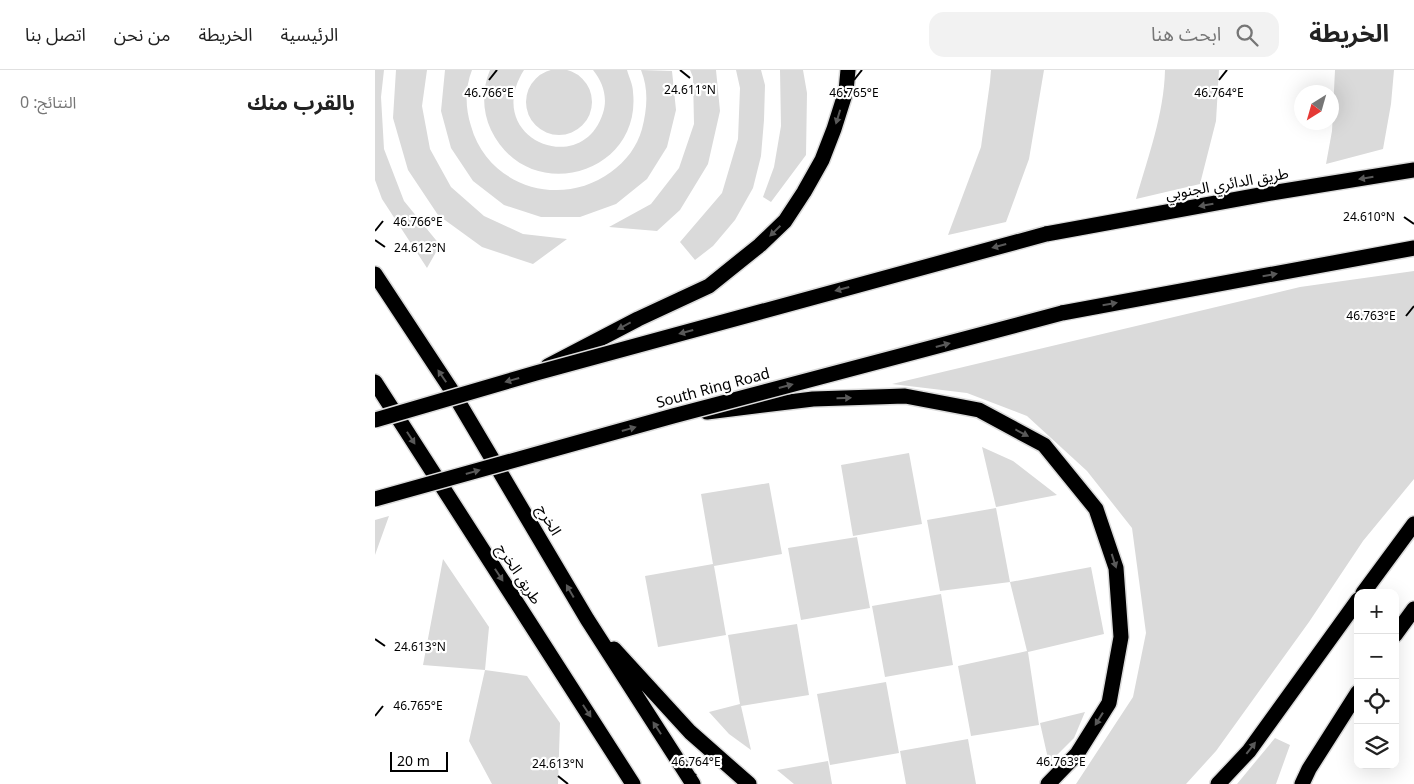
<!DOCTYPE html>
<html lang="ar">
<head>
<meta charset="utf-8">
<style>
  :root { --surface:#fff; --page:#f2f2f2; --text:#222; --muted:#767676; --line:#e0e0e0 }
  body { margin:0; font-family:"Noto Sans","Noto Sans Arabic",sans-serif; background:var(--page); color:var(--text); direction:rtl }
  .controls { position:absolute; right:15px; bottom:15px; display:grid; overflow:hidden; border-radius:10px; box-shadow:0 5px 20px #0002 }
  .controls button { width:45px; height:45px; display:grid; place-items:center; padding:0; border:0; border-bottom:1px solid var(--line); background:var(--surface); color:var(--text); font:25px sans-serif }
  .compass { position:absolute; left:919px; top:15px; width:45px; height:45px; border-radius:50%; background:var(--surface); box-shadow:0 5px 20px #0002; rotate:217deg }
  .scale { position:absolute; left:15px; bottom:12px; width:58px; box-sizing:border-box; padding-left:5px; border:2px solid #000; border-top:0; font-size:14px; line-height:18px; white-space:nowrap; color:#000; -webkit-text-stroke:4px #fff; paint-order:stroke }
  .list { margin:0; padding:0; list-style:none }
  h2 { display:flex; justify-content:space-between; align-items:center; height:65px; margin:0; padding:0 20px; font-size:21px }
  h2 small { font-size:16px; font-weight:400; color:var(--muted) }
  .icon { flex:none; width:28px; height:28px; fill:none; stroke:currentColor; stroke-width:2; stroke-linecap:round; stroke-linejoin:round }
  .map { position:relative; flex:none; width:1039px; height:714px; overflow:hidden; direction:ltr }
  header { display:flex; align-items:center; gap:30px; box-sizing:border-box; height:70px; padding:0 25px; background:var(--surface); border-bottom:1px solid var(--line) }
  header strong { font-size:24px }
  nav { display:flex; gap:28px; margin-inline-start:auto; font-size:18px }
  .search { width:350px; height:45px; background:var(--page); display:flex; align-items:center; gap:12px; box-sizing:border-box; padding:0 18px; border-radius:15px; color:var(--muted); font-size:19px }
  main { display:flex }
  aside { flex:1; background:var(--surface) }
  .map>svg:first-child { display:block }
  .grass { fill:#dadada }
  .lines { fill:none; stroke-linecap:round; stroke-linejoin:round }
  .highway-casing { stroke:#dbdbdb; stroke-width:18 }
  .highway { stroke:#000; stroke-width:15 }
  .highway-bridge-casing { stroke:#dbdbdb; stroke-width:18; stroke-linecap:butt }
  .highway-bridge { stroke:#000; stroke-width:15 }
  .oneway { fill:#595959 }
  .ticks { fill:none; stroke:#000; stroke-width:2 }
  .labels { text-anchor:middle; stroke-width:4.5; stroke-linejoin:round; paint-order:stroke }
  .street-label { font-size:15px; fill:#000; stroke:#fff }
  .ticks-label { font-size:12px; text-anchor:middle; fill:#000; stroke:#fff; stroke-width:4.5; stroke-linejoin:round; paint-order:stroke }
</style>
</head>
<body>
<header>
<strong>الخريطة</strong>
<div class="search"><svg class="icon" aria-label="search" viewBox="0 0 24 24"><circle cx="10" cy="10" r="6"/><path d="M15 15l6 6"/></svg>ابحث هنا</div>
<nav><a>الرئيسية</a><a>الخريطة</a><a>من نحن</a><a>اتصل بنا</a></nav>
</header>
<main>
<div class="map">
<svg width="1039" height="714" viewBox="0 0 1039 714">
  <rect width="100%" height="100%" fill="#fff"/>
  <path class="grass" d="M151 32a33 33 0 1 1 66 0a33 33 0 1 1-66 0Z
    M0 0H9L6 27 9 79 29 131 65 175 52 198 7 129 0 110Z
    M21 0H52L47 36 55 79 76 117 109 146 148 164 192 169 158 194 107 177 63 145 33 100 18 48Z
    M70 0H97C90 18 90 37 96 56 113 117 186 139 236 102 251 91 262 77 267 59 272 39 274 20 266 0L297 1 301 40 292 77 272 109 241 134 205 147H166L129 135 98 111 76 78 66 41Z
    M115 0H149C106 68 207 110 228 43 233 28 228 12 218 0H252C254 7 258 15 258 22 267 105 153 137 116 60 107 41 107 19 115 0Z
    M315 0H341L345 41 333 94 305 140 282 161 234 157 276 134 304 98 319 54 318 7Z
    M361 0H386L390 15 389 50 386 86 378 118 360 150 338 176 320 190 305 172 347 123 363 69 365 18Z
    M405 0H428L432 23 431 85 396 132 388 127 399 97 406 56Z
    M616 0H669L654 89 631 152 573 165 606 77 615 12Z
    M790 0H844L841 51 825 114 761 129C773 87 789 44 790 0Z
    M960 0H1019L1016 34 1008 79 951 94 957 61Z
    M1039 201V409L988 471 934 552 841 681 811 714H701L758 627 771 563 757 458 712 401 652 346 592 323 517 314 925 217Z
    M607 377 638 391 682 425 621 437Z
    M534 383 547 454 478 466 466 395Z
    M394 413 407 484 339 496 351 565 283 577 270 506 338 494 326 424Z
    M621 438 635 512 716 497 729 564 653 582 664 655 596 666 583 596 652 581 635 512 565 521 552 450Z
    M14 446 0 485V450Z
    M482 467 495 538 426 550 413 478Z
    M68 489 114 557 110 600 152 606 185 653 183 714H117L94 671 110 600 48 595Z
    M566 524 578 595 510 607 497 536Z
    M422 554 434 625 366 636 376 680 354 664 334 642 365 634 353 565Z
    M511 612 524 683 455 695 442 624Z
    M710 642 699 668 674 693 665 653Z
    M900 668 915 675 901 714H862Z
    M593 669 601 714H531L525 681Z
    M453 691 457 714H419L402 700Z"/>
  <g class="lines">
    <g class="highway-casing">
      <path id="highway" d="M671 164 896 123 1039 100
        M0 204 77 321 212 549 318 714
        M687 243 1039 178
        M173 296 263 249 334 216 385 175 410 151 429 122 447 90 459 59 471 21 473 0
        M0 312 258 714
        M332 342 438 329 530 326 604 340 669 375 721 439 741 498 746 567 734 633 702 684 673 714
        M988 523 1039 454
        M1020 565 1039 539
        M239 579 315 662 374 714
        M843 714 874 681 983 530
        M927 714 934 699 983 622"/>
    </g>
    <use href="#highway" class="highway"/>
    <g class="highway-bridge-casing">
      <path id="highway-bridge" d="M0 350 161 303 671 164
        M0 429 298 346 687 243"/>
    </g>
    <use href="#highway-bridge" class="highway-bridge"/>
  </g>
  <defs><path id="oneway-solid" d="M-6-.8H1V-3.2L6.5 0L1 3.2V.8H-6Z" transform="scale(1.25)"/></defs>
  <g class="oneway">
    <use href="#oneway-solid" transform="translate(463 47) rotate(107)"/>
    <use href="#oneway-solid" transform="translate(991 108) rotate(171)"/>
    <use href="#oneway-solid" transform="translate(831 135) rotate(170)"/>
    <use href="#oneway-solid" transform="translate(400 161) rotate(136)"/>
    <use href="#oneway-solid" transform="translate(624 176) rotate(165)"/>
    <use href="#oneway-solid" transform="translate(895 205) rotate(-10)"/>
    <use href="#oneway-solid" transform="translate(467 219) rotate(165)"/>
    <use href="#oneway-solid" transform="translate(735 234) rotate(-10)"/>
    <use href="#oneway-solid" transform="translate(249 256) rotate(152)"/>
    <use href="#oneway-solid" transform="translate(311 262) rotate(165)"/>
    <use href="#oneway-solid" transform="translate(568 275) rotate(-15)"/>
    <use href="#oneway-solid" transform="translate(67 306) rotate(-124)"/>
    <use href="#oneway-solid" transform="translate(137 310) rotate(164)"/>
    <use href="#oneway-solid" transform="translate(411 316) rotate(-15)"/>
    <use href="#oneway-solid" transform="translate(469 328) rotate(-2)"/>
    <use href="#oneway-solid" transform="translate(254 359) rotate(-16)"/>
    <use href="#oneway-solid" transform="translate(647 363) rotate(28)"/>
    <use href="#oneway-solid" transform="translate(36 368) rotate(57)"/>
    <use href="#oneway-solid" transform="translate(98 402) rotate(-16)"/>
    <use href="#oneway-solid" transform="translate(739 491) rotate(72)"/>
    <use href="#oneway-solid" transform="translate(124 505) rotate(57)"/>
    <use href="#oneway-solid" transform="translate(195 521) rotate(-120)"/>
    <use href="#oneway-solid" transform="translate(212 641) rotate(57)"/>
    <use href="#oneway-solid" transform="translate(724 649) rotate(122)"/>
    <use href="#oneway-solid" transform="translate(282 658) rotate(-123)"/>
    <use href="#oneway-solid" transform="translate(876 678) rotate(-52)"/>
  </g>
  <path class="ticks" d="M305 0 315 8M114 10 122 0M479 10 487 0M844 10 852 0M1029 147 1039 154M0 161 8 151M0 170 10 177M1031 246 1039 236M0 569 10 576M0 646 8 636M183 706 193 714M314 714 321 704M679 714 686 704"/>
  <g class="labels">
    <g class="street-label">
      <text transform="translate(852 114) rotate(-10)" y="5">طريق الدائري الجنوبي</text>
      <text transform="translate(338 318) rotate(-15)" y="5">South Ring Road</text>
      <text transform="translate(174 450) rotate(60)" y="5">الخرج</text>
      <text transform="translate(144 504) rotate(57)" y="5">طريق الخرج</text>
    </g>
  </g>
  <g class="ticks-label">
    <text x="315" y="24">24.611°N</text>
    <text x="114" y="27">46.766°E</text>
    <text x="479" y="27">46.765°E</text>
    <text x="844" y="27">46.764°E</text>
    <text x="994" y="151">24.610°N</text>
    <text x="43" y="156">46.766°E</text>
    <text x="45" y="182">24.612°N</text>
    <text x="996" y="250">46.763°E</text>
    <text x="45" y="581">24.613°N</text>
    <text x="43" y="640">46.765°E</text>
    <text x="321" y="696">46.764°E</text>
    <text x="686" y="696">46.763°E</text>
    <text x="183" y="698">24.613°N</text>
  </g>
</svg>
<div class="controls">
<button>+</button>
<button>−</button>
<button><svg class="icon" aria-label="locate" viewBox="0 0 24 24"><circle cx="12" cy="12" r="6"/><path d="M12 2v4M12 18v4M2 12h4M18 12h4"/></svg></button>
<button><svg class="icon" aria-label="layers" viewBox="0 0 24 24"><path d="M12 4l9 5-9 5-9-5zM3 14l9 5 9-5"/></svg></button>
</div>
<svg class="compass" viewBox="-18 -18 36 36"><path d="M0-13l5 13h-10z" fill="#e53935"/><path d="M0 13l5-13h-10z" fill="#767676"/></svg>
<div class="scale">20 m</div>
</div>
<aside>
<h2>بالقرب منك<small>النتائج: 0</small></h2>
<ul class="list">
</ul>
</aside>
</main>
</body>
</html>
